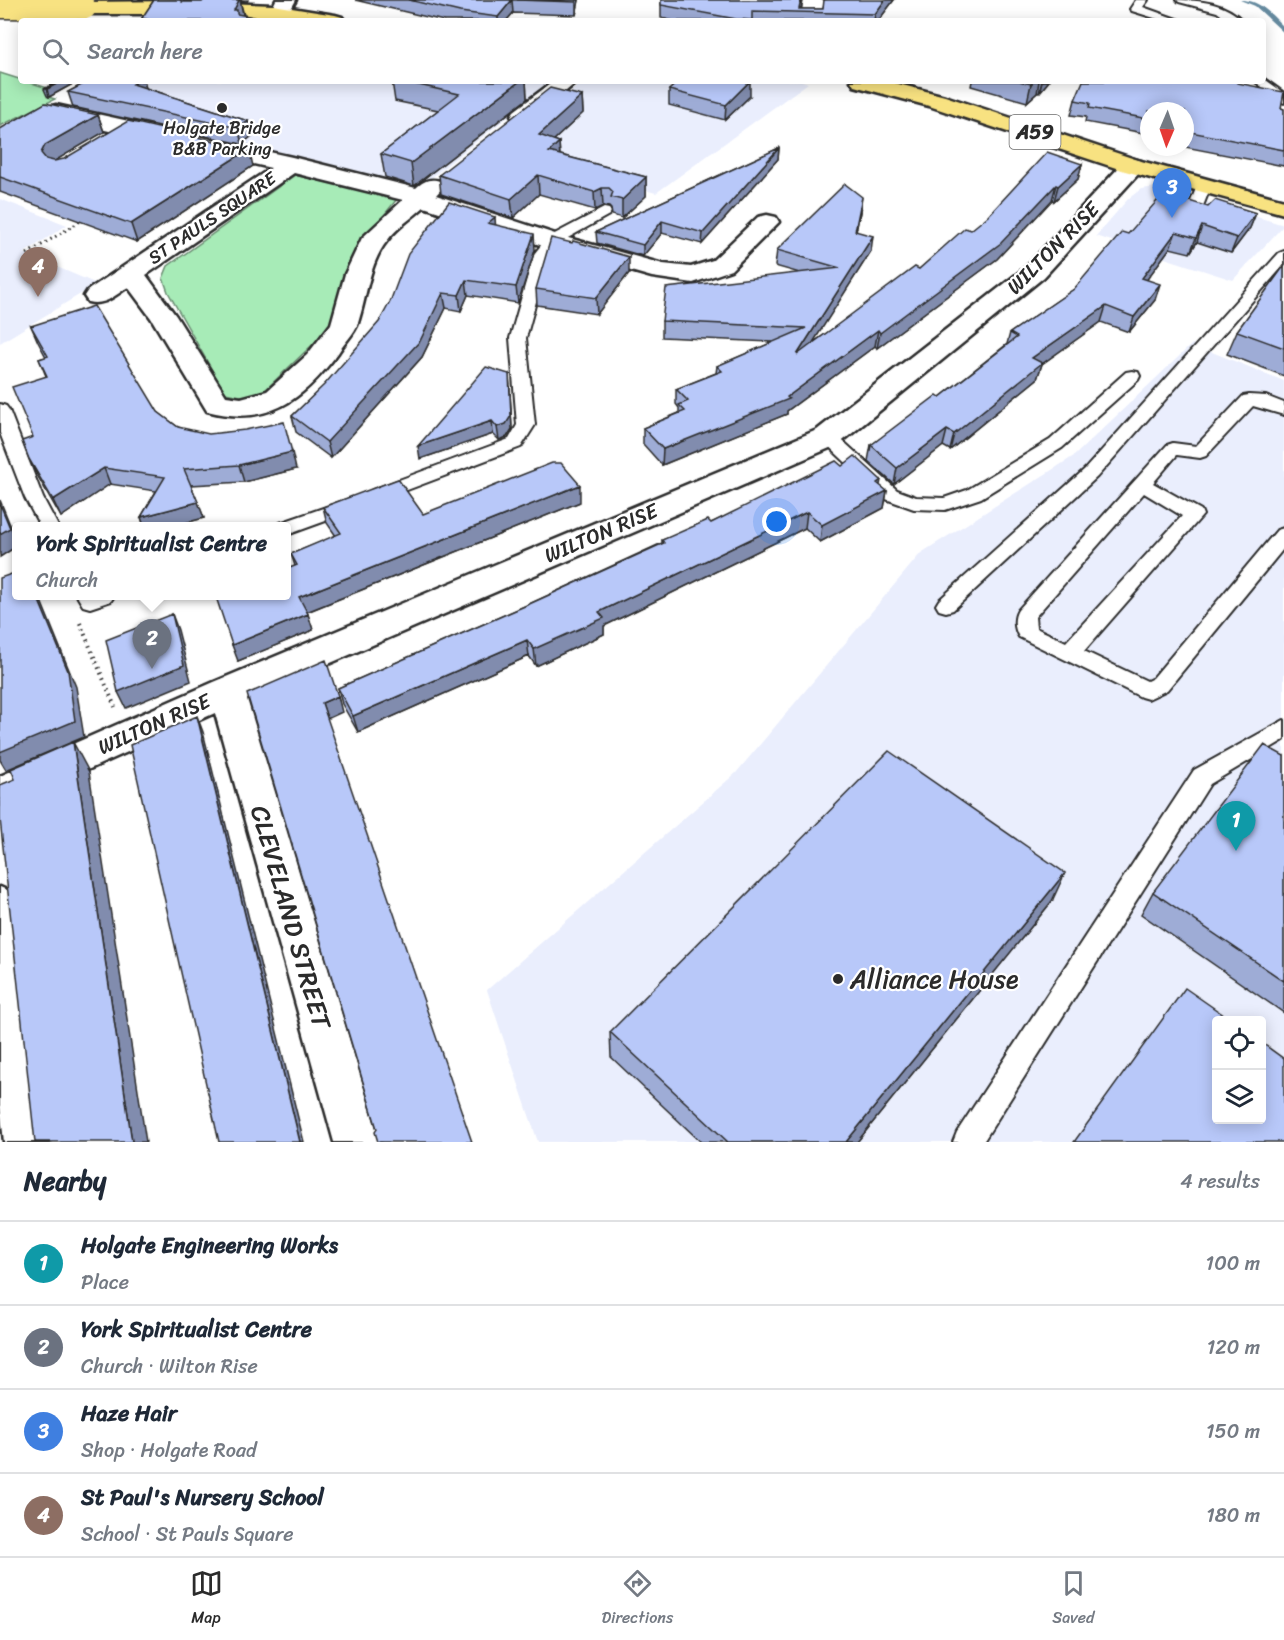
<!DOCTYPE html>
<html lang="en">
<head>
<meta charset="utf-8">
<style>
  :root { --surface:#fff; --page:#f6f6f7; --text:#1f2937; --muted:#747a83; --line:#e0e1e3; --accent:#2b2b2b }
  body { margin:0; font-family:Sriracha,sans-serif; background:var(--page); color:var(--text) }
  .controls { position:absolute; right:18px; bottom:18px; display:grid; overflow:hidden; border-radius:6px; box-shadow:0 3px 15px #0003 }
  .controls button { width:54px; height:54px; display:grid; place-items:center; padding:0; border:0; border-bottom:2px solid var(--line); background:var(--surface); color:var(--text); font:30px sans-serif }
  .compass { position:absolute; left:1140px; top:102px; width:54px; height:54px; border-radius:50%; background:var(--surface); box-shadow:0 3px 15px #0003; rotate:182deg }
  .you { position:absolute; left:777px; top:522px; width:21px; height:21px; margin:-15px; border:4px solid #fff; border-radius:50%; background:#1a73e8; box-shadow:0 0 0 9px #1a73e833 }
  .badge { display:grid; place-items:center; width:39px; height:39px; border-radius:50%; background:var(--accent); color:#fff; font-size:20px; font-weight:700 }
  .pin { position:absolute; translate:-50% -50px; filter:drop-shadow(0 2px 3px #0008) }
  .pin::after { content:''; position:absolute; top:32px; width:21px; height:18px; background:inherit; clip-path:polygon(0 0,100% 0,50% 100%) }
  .popup { position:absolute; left:12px; top:522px; width:279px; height:78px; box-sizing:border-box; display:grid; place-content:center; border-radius:6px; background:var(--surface); filter:drop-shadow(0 2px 4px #0005); font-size:20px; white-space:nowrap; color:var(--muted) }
  .popup b { font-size:22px; color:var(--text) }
  .popup::after { content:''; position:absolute; left:50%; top:100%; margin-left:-12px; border:12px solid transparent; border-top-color:var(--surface) }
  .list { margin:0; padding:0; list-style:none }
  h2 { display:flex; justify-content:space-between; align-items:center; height:78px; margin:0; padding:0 24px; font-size:26px }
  h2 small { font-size:20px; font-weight:400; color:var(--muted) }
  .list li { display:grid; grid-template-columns:39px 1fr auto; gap:18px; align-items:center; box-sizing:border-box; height:84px; padding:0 24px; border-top:2px solid var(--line) }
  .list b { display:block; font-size:22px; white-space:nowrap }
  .list p { margin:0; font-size:20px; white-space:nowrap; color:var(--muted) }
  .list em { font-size:20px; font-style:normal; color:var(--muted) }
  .icon { flex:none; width:33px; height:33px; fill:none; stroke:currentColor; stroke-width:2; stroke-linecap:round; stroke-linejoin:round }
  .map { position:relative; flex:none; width:1284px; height:1142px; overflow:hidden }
  .search { position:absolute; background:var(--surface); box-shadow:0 3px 15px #0003; left:18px; right:18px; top:18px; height:66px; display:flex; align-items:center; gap:15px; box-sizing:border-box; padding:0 21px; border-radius:6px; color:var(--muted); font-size:22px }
  .sheet { height:414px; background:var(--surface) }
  nav { display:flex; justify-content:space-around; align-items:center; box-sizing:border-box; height:84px; border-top:2px solid var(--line); background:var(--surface); font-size:16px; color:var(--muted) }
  nav a { display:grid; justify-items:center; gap:3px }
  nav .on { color:var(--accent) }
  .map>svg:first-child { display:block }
  .built { fill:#eaeefd; fill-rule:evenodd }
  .green { fill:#a7ebb7; stroke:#698b71; stroke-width:1.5 }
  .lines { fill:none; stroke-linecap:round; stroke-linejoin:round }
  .stream { fill:#658a9f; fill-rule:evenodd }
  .service-casing { stroke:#2b2b2b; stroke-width:4 }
  .minor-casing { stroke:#2b2b2b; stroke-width:5 }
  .primary-casing { stroke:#2b2b2b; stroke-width:5 }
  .path-far1 { stroke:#2b2b2b; stroke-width:3; stroke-dasharray:1.5 4; stroke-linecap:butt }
  .path { stroke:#2b2b2b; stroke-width:4; stroke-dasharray:1.5 4.5; stroke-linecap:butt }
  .service { fill:#fff; fill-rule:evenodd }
  .minor { fill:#fff; fill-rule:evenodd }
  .primary { fill:#f8e281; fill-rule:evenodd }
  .rail { stroke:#2b2b2b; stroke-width:3; stroke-dasharray:6 3; stroke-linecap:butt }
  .primary-bridge-casing { stroke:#2b2b2b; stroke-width:25; stroke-linecap:butt }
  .primary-bridge { stroke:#f8e281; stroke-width:22 }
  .wall { fill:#9eacd6; stroke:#2b2b2b; stroke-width:1.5 }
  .shaded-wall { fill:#818cae; stroke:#2b2b2b; stroke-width:1.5 }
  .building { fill:#b8c8f9; stroke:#2b2b2b; stroke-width:1.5 }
  .poi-dot { fill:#2b2b2b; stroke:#fff; stroke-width:2 }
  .labels { text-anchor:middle; stroke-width:4.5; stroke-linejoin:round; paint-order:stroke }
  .far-poi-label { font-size:18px; fill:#2b2b2b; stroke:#fff }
  .far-street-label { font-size:18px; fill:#2b2b2b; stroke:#fff }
  .shield { fill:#fff; stroke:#6b6b6b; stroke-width:1.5 }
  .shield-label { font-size:20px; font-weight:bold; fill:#2b2b2b }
  .street-label { font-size:21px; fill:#2b2b2b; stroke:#fff }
  .near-street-label { font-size:26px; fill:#2b2b2b; stroke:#fff }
  .near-poi-label { font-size:26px; fill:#2b2b2b; stroke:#fff; text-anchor:start }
</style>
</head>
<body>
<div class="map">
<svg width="1284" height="1142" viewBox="0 0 1284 1142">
  <rect width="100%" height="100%" fill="#fff"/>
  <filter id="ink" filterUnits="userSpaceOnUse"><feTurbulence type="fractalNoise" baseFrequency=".0167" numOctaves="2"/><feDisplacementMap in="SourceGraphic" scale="12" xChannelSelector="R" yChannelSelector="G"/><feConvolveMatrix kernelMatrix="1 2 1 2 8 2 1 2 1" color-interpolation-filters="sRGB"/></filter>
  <g filter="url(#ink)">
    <path class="built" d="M118 81H553L416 190 74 107Z
      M584 81H802L808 83 656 193 554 166 506 142Z
      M1157 187 1284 225 1233 280 1096 236 1128 199 1141 189Z
      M0 199 67 225 24 253 97 284 0 343Z
      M1192 344 1284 381V1142H538L487 990 736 773 921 553 1074 456ZM1216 1020H1262V1120H1216Z"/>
    <path class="green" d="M0 73 57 91 48 97 55 99 0 126Z
      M295 175 397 199 363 241 332 326 263 392 246 397 225 393 168 292 163 278 168 266Z"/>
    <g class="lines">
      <path class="stream" d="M1240 0C1261 0 1270 14 1284 27V33L1255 6Z"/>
      <g class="service-casing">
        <path id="service" d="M1136 0H1148L1143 7 1182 21H1164L1132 11 1130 9Z
          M1177 0C1200 0 1226 3 1243 21H1229L1217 12 1179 2Z
          M1263 78 1284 93V103L1254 81H1263Z
          M1204 182 1211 186 1203 206 1196 210 1191 209 1189 206 1197 186Z
          M604 208 609 209 611 212 609 215 557 244 549 254 526 338 535 425 521 447 386 498 379 500 372 498 370 494 372 490 509 439 517 425 510 338 534 254 547 238Z
          M1284 251V265L1097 477 953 610 946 612 939 610 936 605 939 600 1085 469 1279 253Z
          M1132 371 1138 372 1140 376 1138 380 1062 448 981 498 945 510 914 509 883 498 819 437 822 433H834L897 490 916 497 944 498 967 490 1050 440 1126 372Z
          M1249 395 1266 396 1284 403V415L1253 406 1206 456 1200 458 1177 455 1153 483 1201 510 1203 515 1084 651 1147 681 1153 678 1277 530 1284 528V548L1167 690 1148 699 1141 697 1019 637C1014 629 1013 618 1018 610L1167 445 1173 443 1196 446 1243 396ZM1144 493 1182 516 1066 642 1036 628 1035 617Z
          M0 404 6 406 9 410 43 498 58 526H40L25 498 0 433Z
          M349 499 356 500 358 505 356 510 287 535V526H278L280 523Z
          M77 596H114L111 601 90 608 83 606Z
          M1284 720V740L1210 784 983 1142H953L957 1132 1194 770Z"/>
      </g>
      <g class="minor-casing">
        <path id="minor" d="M276 0H296L287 16H273L270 12Z
          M804 0H824L820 21H800Z
          M554 81H578L530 121 522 123 514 121 511 116 514 111Z
          M56 105 292 157 416 188C424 181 429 178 440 181L444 186 436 195 561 236 663 264 691 267 713 260 758 217 767 215 776 217 779 222 731 270 693 283 652 277 543 246 424 207C412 218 396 228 387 241 369 263 367 296 358 323 355 333 344 343 338 353 303 400 268 427 207 411L151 318 128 287C114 296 105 306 88 302L84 296 88 290 271 168 48 117 45 112 48 107ZM294 173 403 200 362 238 345 274 331 324 307 355 267 391 241 398 226 396 176 316 146 275Z
          M1133 159 1141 161 1145 166 1141 171 1044 277 839 444 247 699 380 1142H334L215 713 0 809V776L214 682 817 430 1026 267 1125 161Z
          M0 887 14 893 20 906 50 1142H4L0 1106Z"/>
      </g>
      <g class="primary-casing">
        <path id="primary" d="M179 1 273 5 335 15 342 17 345 21H302L210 14H85L78 12 75 8 78 4 85 2Z
          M851 81H887L945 96 1141 161 1284 200V214L1125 171 929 106 854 86Z"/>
      </g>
      <path class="path-far1" d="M27 254 84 219"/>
      <path class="path" d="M80 623 115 707"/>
      <use href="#service" class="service"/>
      <use href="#minor" class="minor"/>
      <use href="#primary" class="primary"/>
      <path class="rail" d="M0 2 7 0
        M0 16 48 0"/>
      <g class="primary-bridge-casing">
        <path id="primary-bridge" d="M0 7 85 8"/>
      </g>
      <use href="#primary-bridge" class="primary-bridge"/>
    </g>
    <path class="wall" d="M154 0H183L184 2H202L204 0H248L247 2 240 1 244 15 272 21H143L142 18Z
      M355 0H579L576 15 513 13 506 21H444Z
      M661 0H802L801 9H823L894 0 878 21H674L661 18Z
      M59 81H78L49 97 47 96 44 89Z
      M89 81H144L146 88 248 121 252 136 242 144 73 107 68 92Z
      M392 81H526L527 99 414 186 385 177 381 154 438 110 395 101Z
      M972 81H1049L1039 93H1037L1027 102 971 86Z
      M1237 83 1281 108 1284 109V166L1185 147V111H1149V134L1085 122 1086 117 1071 115 1075 100Z
      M669 90 750 96 725 120 669 105Z
      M582 96 583 113 554 140 559 142 560 155 646 177V196L622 218 612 215 611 209 609 207 603 206 595 210 539 194 513 218 441 194 439 175Z
      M98 115 104 132 54 161 253 166 137 242 0 192V129Z
      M779 148 778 159 702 244 662 233 643 256 597 243 596 232Z
      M1082 164 1078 179 1054 201 1052 200 997 259 877 348 875 346 787 411V414L662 465 643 444V428L679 413V408L676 404V389L716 373 717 366 773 342 662 337V321L800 273 775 266 777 250 860 212 856 231 871 251 812 343 919 269 971 230Z
      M1208 207 1256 213 1250 228 1231 253 1197 242 1190 253 1170 248 1147 279 1155 300 1129 332 1101 322 1042 364 1037 379 950 450 943 446 894 484 868 461 871 445 940 397 1007 344 1010 333 1074 289 1128 234Z
      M495 225 535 250 518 303 468 295 461 311 446 308 422 357 331 458 296 432 292 416Z
      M1284 266V376L1227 354 1237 331Z
      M629 273 597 314 537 305 536 289Z
      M31 326 158 412 178 427 296 469 244 482 191 485 204 518 173 526H144L141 517 156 491 110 484 61 517 37 475 29 459 46 376 39 359 46 357 38 342Z
      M509 374 512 429 507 437 499 440 493 434 420 459Z
      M842 466 880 486 887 491 884 508 820 542 805 528 604 626V634L536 666 529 656 358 732 342 704 338 688 527 605 662 543V540L711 523Z
      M580 502 307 612 313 630 238 661 295 566 291 554 336 536 327 523 323 507 423 514Z
      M1284 756V1013L1141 914 1153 892Z
      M1052 901 857 1142H701L611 1057 610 1032Z"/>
    <path class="shaded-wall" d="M239 0H240L244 19 243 21 234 10Z
      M512 0 513 13 506 21H498V17Z
      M576 0H579L576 15Z
      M885 0H894L878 21H874L875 14Z
      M62 81H78L49 97 47 89Z
      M138 81H144L147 93 133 84Z
      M520 81H526L527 99 414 186 411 163Z
      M750 81V96L725 120 726 105Z
      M1034 81H1039L1037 93 1027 102 1031 84Z
      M1042 81H1049L1039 93Z
      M582 96 583 113 540 153 539 135Z
      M98 115 104 132 51 163 47 170 41 153 45 145Z
      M248 121 252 136 242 144 238 128Z
      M559 142 560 160 549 152Z
      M779 148 778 159 702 244 703 233Z
      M249 149 253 166 137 242 131 224Z
      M1082 164 1078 179 1054 201 1058 186Z
      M538 175 539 194 513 218 511 199Z
      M646 177V196L622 218V200Z
      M1056 185 1052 200 997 259 877 348 880 333Z
      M602 188 603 206 595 210 594 192Z
      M862 197 860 212 853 246 855 231Z
      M1256 213 1250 228 1231 253 1237 238Z
      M495 217 496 233 488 223Z
      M662 221V233L643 256V245Z
      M1202 226 1197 242 1190 253 1196 238Z
      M1176 232 1170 248 1137 293 1142 278Z
      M534 234 535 250 518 303 516 287Z
      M873 236 871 251 795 371 797 355Z
      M629 257V273L597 314 596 298Z
      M466 280 468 295 461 311 459 295Z
      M1160 284 1155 300 1129 332 1134 317Z
      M443 293 446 308 422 357 331 458 327 442Z
      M1106 306 1101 322 1042 364 1037 379 950 450 954 434 1032 358Z
      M878 330 875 346 787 411V414L662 465 663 449 787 397Z
      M509 374 512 429 507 437 499 440 497 427Z
      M492 421 493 434 420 459 418 446Z
      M947 430 943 446 894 484 897 468Z
      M292 452 296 469 244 482 239 465Z
      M104 468 110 484 61 517 53 500Z
      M881 480 878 495 887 491 884 508 820 542 822 525Z
      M580 485V502L304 613 299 597Z
      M0 500 17 542V546L0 557Z
      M198 502 204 518 173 526H144L141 517Z
      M807 512 805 528 604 626V634L536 666 534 649 599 612Z
      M37 596H39L76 687 84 737 6 770 0 760V752Z
      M172 614 178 630 191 681 126 708 118 692Z
      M308 614 313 630 238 661 232 645Z
      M527 640 529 656 358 732 353 716Z
      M338 696 342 712 327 719 322 703Z
      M197 716 203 732 304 1142H300Z
      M73 742 89 772 146 1142H132Z
      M1065 873 1052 901 857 1142H846Z"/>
    <path class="building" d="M154 0H180L182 2H202L204 0H239L234 10H237V14L272 21H153L142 18Z
      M409 0H512L498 17 460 12Z
      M517 0H576V2Z
      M661 0H801L799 9H823L824 0H885L875 14 752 11V20L736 19 661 5Z
      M59 81H62L47 89H44Z
      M89 81H138L133 84 248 121 238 128 68 92Z
      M401 81H520L411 163 381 154 459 94Z
      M679 81H750L726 105 669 90Z
      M1019 81H1034L1031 84Z
      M1083 81H1237V83L1284 92 1281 108 1284 109V150L1185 131V111H1149V119L1089 108 1090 103 1075 100Z
      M550 88 582 96 539 135 559 142 549 152 646 177 622 200 611 197 613 192 609 188H602L594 192 538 175 511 199 439 175Z
      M45 103 98 115 45 145 41 153 46 159 54 161 64 159 128 121 249 149 131 224 0 177V129Z
      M779 148 703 233 662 221 643 245 596 232Z
      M1047 152 1082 164 1058 186 1056 185 1001 243 880 333 878 330 787 397 789 399 663 449 643 428 685 411 679 405 688 401 676 389 722 371 717 366 806 328 662 321 666 288 840 268 777 250 845 184 862 197 855 231 873 236 797 355 915 267 919 269 965 228 971 230 988 216Z
      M1164 193 1208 207 1215 200 1256 213 1237 238 1202 226 1196 238 1176 232 1142 278 1160 284 1134 317 1106 306 1032 358 1042 363 954 434 947 430 897 468 871 445 937 395 940 397 1017 337 1010 333 1074 289 1122 232 1128 234Z
      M449 202 495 217 488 223 534 234 516 287 466 280 459 295 443 293 420 341 327 442 292 416 324 385 379 322 390 302 408 254Z
      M551 238 572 243 573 241 629 257 596 298 536 289Z
      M1284 266V348L1237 331Z
      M94 306 158 412 178 427 209 434 245 430 284 422 292 452 239 465 184 469 198 502 141 517 165 477 104 468 53 500 29 459 22 441 33 437 12 387 47 376 39 359 48 356 31 326Z
      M486 367 509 374 511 416 506 424 497 427 492 421 418 446Z
      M855 456 881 480 877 483 887 491 822 525 807 512 599 612 604 618 534 649 527 640 353 716 338 688 527 605 664 543 662 540 708 520 711 523 836 461 842 466Z
      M552 463H561L580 485 299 597 308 614 232 645 216 597 220 596H287V569L297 565 291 554 341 533 323 507 398 479 423 514Z
      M0 504 10 528 0 534Z
      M17 572V596H37L68 671 75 721 0 752V578Z
      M172 614 184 665 118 692 106 640Z
      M326 660 338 696 322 703 472 1142H378L375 1132 377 1129 247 694Z
      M197 716 300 1142H219L130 745Z
      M73 742 132 1142H35L0 819V785L15 779 11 769Z
      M1264 745 1284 756V981L1153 892Z
      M889 751 1065 873 846 1142H728L610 1032Z
      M1185 988 1231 1020H1216V1119H1262V1043L1284 1059V1142H1074Z"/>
  </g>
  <g class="poi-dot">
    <circle cx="222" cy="108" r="6"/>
    <circle cx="838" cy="979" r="6"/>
  </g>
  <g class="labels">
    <g class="far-poi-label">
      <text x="222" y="134">Holgate Bridge<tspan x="222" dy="21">B&amp;B Parking</tspan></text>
    </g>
    <g class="far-street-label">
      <text transform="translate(212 218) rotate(-34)" y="6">ST PAULS SQUARE</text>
    </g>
    <rect class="shield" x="1009.5" y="115" width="51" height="34" rx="4.5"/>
    <g class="shield-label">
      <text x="1035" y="139">A59</text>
    </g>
    <g class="street-label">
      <text transform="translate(1053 248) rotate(-45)" y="7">WILTON RISE</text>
      <text transform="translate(601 533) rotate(-23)" y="7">WILTON RISE</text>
      <text transform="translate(154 724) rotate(-24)" y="7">WILTON RISE</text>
    </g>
    <g class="near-street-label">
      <text transform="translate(291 917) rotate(74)" y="9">CLEVELAND STREET</text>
    </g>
    <g class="near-poi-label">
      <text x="850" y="988">Alliance House</text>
    </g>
  </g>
</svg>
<div class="controls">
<button><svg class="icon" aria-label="locate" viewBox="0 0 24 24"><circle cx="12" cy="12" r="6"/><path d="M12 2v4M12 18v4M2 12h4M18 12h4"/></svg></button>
<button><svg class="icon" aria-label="layers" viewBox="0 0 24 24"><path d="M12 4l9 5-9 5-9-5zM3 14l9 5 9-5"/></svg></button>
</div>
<svg class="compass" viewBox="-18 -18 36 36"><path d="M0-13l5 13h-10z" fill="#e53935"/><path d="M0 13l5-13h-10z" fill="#747a83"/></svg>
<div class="you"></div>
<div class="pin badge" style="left:1236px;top:851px;background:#0f9aa8">1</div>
<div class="pin badge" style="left:152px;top:669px;background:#6b7280">2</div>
<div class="popup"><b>York Spiritualist Centre</b>Church</div>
<div class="pin badge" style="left:1172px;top:218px;background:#3f7fe0">3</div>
<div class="pin badge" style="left:38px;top:297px;background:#8d6e63">4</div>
<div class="search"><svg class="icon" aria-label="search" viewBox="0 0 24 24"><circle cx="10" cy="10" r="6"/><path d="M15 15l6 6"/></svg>Search here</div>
</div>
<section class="sheet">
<h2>Nearby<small>4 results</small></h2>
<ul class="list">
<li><span class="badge" style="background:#0f9aa8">1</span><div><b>Holgate Engineering Works</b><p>Place</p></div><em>100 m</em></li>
<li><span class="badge" style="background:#6b7280">2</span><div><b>York Spiritualist Centre</b><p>Church · Wilton Rise</p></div><em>120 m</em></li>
<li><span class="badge" style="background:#3f7fe0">3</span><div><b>Haze Hair</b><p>Shop · Holgate Road</p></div><em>150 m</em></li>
<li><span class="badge" style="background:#8d6e63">4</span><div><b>St Paul's Nursery School</b><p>School · St Pauls Square</p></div><em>180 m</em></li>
</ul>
</section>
<nav>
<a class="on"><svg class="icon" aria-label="map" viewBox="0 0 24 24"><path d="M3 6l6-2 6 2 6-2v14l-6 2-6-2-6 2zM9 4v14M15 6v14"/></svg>Map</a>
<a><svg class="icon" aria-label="directions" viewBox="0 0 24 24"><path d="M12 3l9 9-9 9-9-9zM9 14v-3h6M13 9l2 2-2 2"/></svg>Directions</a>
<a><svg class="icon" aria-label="saved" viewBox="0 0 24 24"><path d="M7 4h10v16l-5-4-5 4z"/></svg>Saved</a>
</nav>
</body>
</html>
